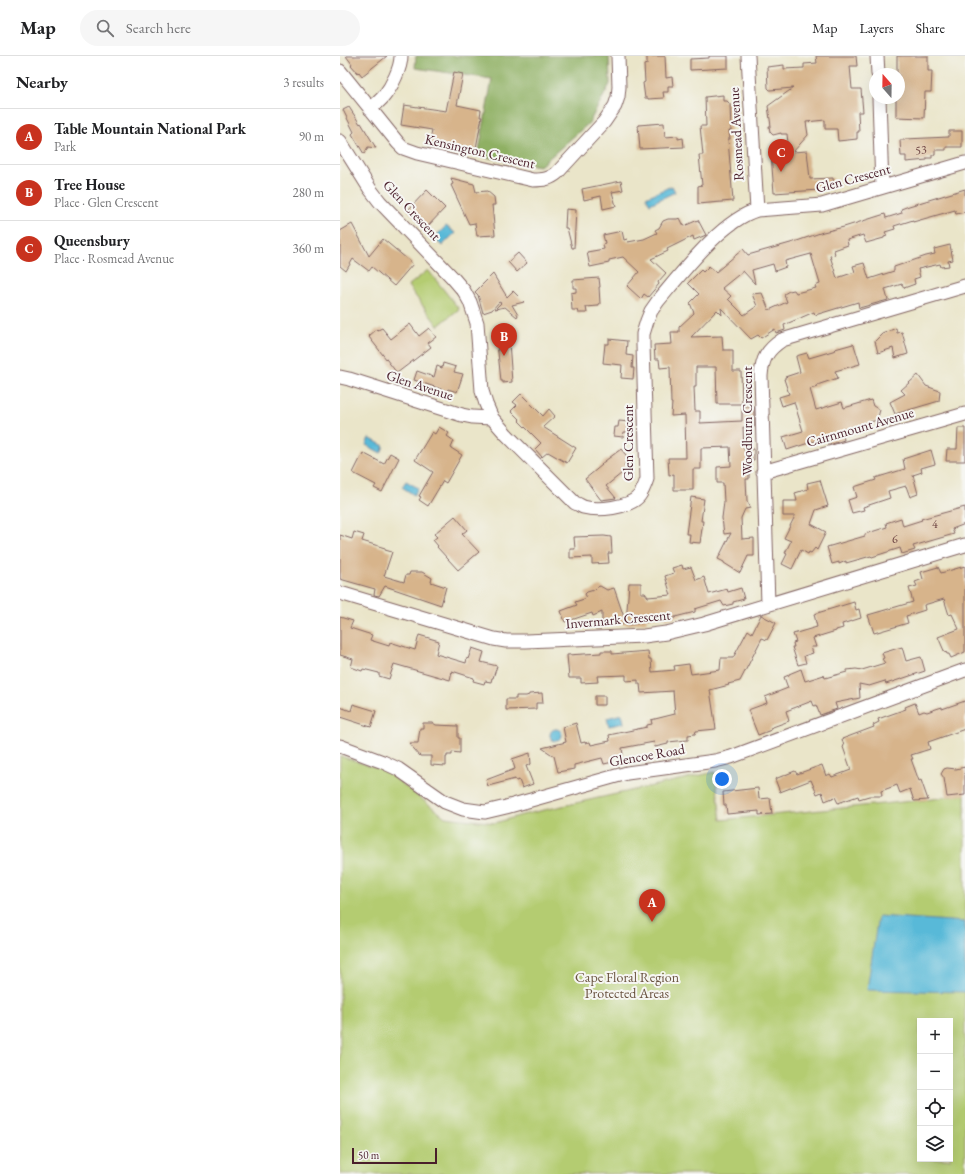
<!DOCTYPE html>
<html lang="en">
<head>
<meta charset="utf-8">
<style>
  :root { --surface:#fff; --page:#f6f6f6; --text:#202124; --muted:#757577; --line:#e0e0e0; --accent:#c8321e }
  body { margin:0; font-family:"EB Garamond",serif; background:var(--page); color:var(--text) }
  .controls { position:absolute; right:12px; bottom:12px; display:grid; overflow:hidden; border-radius:0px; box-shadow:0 4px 16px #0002 }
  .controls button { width:36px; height:36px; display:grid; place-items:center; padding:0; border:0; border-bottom:1px solid var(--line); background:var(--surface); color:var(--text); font:20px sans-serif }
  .compass { position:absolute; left:529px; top:12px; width:36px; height:36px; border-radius:50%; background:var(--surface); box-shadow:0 4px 16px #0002; rotate:340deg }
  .scale { position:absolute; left:12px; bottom:10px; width:85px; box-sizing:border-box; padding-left:4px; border:2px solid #4a1f2b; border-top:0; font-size:11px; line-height:14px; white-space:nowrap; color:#4a1f2b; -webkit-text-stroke:3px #f6f6f2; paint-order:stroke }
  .you { position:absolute; left:382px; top:723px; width:14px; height:14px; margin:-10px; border:3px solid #fff; border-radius:50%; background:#1a73e8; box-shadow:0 0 0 6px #1a73e833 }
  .badge { display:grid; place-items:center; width:26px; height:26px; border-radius:50%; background:var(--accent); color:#fff; font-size:13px; font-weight:700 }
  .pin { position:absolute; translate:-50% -33px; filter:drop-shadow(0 1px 2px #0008) }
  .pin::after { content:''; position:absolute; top:21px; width:14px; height:12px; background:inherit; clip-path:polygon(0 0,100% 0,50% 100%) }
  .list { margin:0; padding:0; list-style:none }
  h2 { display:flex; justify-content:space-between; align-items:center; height:52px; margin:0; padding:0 16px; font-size:17px }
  h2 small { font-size:13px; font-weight:400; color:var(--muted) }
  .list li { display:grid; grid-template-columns:26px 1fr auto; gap:12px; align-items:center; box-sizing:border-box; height:56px; padding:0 16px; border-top:1px solid var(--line) }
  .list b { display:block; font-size:15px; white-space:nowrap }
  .list p { margin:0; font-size:13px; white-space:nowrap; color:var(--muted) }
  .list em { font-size:13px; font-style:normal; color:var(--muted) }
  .icon { flex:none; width:22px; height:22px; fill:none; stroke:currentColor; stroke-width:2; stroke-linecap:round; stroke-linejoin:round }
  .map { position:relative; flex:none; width:625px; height:1118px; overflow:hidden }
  header { display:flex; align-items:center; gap:24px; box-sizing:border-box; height:56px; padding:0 20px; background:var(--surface); border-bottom:1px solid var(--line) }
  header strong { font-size:19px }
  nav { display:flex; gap:22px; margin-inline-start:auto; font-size:14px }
  .search { width:280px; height:36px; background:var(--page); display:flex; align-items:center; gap:10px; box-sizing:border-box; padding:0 14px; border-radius:22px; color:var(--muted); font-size:15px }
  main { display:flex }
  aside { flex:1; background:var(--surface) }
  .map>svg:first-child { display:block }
  .green { fill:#b4cc71; stroke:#7f764e; fill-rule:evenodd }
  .forest { fill:#8fb063; stroke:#6c6847 }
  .water { fill:#59b9d8; stroke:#526c82 }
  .building { fill:#d7b48b; fill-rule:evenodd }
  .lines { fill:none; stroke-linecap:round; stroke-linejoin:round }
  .minor-casing { stroke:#826462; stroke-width:15 }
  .minor { stroke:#fff; stroke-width:13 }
  .labels { text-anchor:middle; stroke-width:4; stroke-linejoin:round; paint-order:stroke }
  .number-label { font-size:12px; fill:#6d4443 }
  .street-label { font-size:14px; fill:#4a1f2b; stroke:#f6f6f2 }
  .park-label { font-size:14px; fill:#6a5340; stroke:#f6f6f2 }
</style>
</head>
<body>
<header>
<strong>Map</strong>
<div class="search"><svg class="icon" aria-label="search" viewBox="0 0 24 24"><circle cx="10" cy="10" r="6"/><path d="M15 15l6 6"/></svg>Search here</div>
<nav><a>Map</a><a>Layers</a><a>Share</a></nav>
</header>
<main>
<aside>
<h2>Nearby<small>3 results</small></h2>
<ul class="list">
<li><span class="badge">A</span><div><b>Table Mountain National Park</b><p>Park</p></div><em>90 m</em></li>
<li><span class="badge">B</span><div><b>Tree House</b><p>Place · Glen Crescent</p></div><em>280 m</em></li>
<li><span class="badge">C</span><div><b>Queensbury</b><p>Place · Rosmead Avenue</p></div><em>360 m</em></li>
</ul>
</aside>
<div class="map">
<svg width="625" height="1118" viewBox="0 0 625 1118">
  <rect width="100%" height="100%" fill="#f6f6f2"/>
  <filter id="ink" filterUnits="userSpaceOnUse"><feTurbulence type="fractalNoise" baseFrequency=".025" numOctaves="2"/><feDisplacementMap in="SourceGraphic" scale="8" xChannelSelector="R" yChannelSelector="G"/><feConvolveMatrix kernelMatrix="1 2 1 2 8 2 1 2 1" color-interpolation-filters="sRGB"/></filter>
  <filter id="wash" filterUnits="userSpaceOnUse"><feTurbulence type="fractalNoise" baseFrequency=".012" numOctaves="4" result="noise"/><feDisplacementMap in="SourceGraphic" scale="16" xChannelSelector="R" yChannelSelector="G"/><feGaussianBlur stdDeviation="0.9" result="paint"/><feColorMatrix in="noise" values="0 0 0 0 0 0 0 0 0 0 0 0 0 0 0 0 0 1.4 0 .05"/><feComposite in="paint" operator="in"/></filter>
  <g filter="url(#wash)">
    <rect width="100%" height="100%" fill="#eae5c9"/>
    <path class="green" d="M88 214 119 253 98 270 68 230Z
      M0 700 44 714 105 761 155 767 182 759 375 716 381 764 593 743 625 738V1118H0ZM580 965H610V1103H580Z"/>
    <path class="forest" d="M76 0H269L270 28 249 67 200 110 138 100 152 23 75 12Z"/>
    <path class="water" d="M332 130 335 136 310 148 306 141Z
      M106 170 115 177 102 190 94 182Z
      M29 382 44 390 41 397 26 389Z
      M66 425 78 432 74 439 62 431Z
      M282 658 284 667 269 670 267 662Z
      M210 679a6 6 0 1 1 12 0a6 6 0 1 1-12 0Z
      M538 860 625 866V936L527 934Z"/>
    <g id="blocks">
      <path class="building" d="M6 0H47L22 20 19 16 18 17 11 9 12 8Z
        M307 0H325L326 22 332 21 333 30H328V36H323L324 42 308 43V42H305L303 27 305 26 304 9 307 8Z
        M369 0H388V12L350 14V3L369 2Z
        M476 0H516L517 10H510L512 33H521L523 56H518L519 76H517V83L498 85 497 73H485V64L466 66 468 79 453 96 467 95 470 123 493 122 494 133 434 137 431 98 449 96 447 78H441V77L433 79 430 76 429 70H431L428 50 453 32 430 34 428 32 427 11 444 9V13L464 12V8L477 7Z
        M557 0H588V15H592L591 36H585L584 62 556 61V42H559V18H557Z
        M114 16 123 18 117 49 141 54 140 61H142L135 97 99 90V92L89 90 92 74 61 69 64 49 106 55Z
        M383 39V45H387L390 48 391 75H389L390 83H388L393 145 358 148V130L362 129 359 99H363L360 70H366L365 41Z
        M9 51 20 68 21 67 36 92 28 91 24 98 12 78 14 76 3 54Z
        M324 67 325 81 338 80V83L343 82 344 91 300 93 298 69Z
        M609 75H622V91H606V94H595V99H592V102H587V104L566 106V100H561L560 84H565V83L609 81Z
        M111 122 134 128 136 136 147 135 154 141 155 149H152L155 179 137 180 135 167 129 168 111 129 113 128Z
        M281 125 283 134 272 136 276 150 263 153 261 140 244 144 242 133Z
        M625 133V156L616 158 615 154 573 166V164L554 170 555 173 545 176 547 180 544 181V182L526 187 523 179 507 184 508 189 494 194 495 199 490 200 497 222 515 216 513 210 524 207 529 223 554 215V211L586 200 595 198 594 193 610 189 613 204 608 205 609 210 601 211 600 208 578 213 580 221 574 223 575 228 564 232 562 228 545 233 548 244 519 252 518 246 475 259 474 256 444 269 445 274 436 277 435 273 421 282 418 279 411 283 381 252 382 259 377 254 351 281 382 280 383 294H393V315H401L402 348H377L376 311H356V331H354L355 355H360V367L402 365V351H414V371H403L404 394 414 393V404H409V423H406L407 445 411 452 405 453 401 462 402 483 414 482V500H408L400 517 384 507V506L378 503 391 477 384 478 382 462 384 446 383 427H377V411L391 410 390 391 361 392V413H353V434H334V418L329 419 328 402H346L345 359 331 360 332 347H331L330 311 320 312 319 303H315L314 289 332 288 331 276H339V271L354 257 350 247 359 238 348 227 361 214 363 216 369 210 376 216 403 193 408 199 454 186 483 176 504 171 545 158 546 162 562 157 561 153 569 150ZM471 198 480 228 475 230 476 232 456 237 454 234 449 235 444 238 447 246 429 254 422 237 412 238 417 250 404 259 388 243 391 240 382 232 403 215 415 228 412 214 433 208 435 215 446 211 445 205Z
        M87 134 105 152 86 172 68 154Z
        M226 153 236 154 234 192H232L227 172H225Z
        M340 162 344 170 358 164 366 179 354 184 353 180 327 193 328 195 311 203 326 217 318 226 319 228 308 241 304 238 301 243 288 231 287 230 299 216 283 201 269 204V207L250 211 247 196 264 193 263 188 265 187 263 179 282 175 284 184 287 183 288 186 304 183 317 177 315 174 319 172 323 165 328 163H337Z
        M12 168 29 200 43 183 73 208 54 230 32 211 29 215 13 203 6 215 0 210V175Z
        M178 197 187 207 177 216 168 206Z
        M153 218 167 241 173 235 184 246 172 249 178 259 177 261 165 251 155 253 161 247 159 246 152 254 143 257 138 239 135 236Z
        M259 222 260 231H259L260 248H258V250L246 251 247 257H238L237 254H232L231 237 236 236V232H233V224Z
        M70 268 79 280 89 272 96 281 88 287 91 291 57 317 29 281 30 280H29L37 273 38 274 42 272 51 283Z
        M556 272 557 277 562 276 568 298 555 302 553 292 538 297 535 285 542 278Z
        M269 283 287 285 286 299 293 300 292 312H294L293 323 281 322 282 309 263 307 265 288H269Z
        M169 286 172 326 163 327V325H161L157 287Z
        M513 288 514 289 520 308 495 315 498 322 477 329 478 331 470 333 476 354 502 346 504 352 531 344 533 350 540 354 537 364 510 372 511 377 503 380 504 384 489 389 487 381 447 394 443 381 463 375 454 346 442 350 439 341 449 338 444 323H445V321L460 316 456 301V300L467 297 469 302 496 294 495 293Z
        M103 307 116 311 114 316 123 318 117 336 108 333 107 335 74 324 77 315 94 321 97 310 102 312Z
        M578 319 586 330 600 335 599 345 555 358 550 346 565 338 561 334Z
        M181 338 203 360 209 353 215 360 203 371 236 392 227 407 208 396 202 401 195 393 201 387 179 365 180 364 171 355 177 349 173 346Z
        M279 365 289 366 287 376H284L283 381 274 380 275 371H278Z
        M99 371 109 377 107 380 114 385 111 392 122 399 106 427 103 425 88 450 79 444 81 441 79 440 93 416 75 404 92 376 95 378Z
        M618 372H625V405H606L607 393H617Z
        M281 393 290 404 284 409 287 413 266 430 276 442 261 444 245 423 262 409 261 408Z
        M591 394 595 408 581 412 582 416 573 419 578 438 570 441 566 430 548 435 550 442 523 451 524 454 512 457 508 444 517 441 514 431 536 424 535 422 565 413 563 403Z
        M23 397 44 408 50 397 59 402 42 436 34 432 36 429 13 417Z
        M480 424 488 450 476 454 471 468 486 476 477 494 475 492 471 497 469 496 468 498 461 494 452 513 442 508 447 498 445 497 451 485 444 482 455 460H443V445H457L455 437 468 433 467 427Z
        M351 441 364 443 361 465H363L360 487 349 486 350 478H346Z
        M625 451V468L612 473 614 478 573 490 575 494 562 498 560 492 532 501 531 500 506 507V505L499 508V506L492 508 487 491 525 480V478L547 471 546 467 561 462 563 470 582 464 581 463Z
        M115 460 127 474 122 478 139 496 118 514 97 491 98 490 93 484 97 481 94 478Z
        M14 476 24 479 22 485 45 492V494L52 496 44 520 64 526 66 519H69L70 516H82L92 522 91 526 106 531 101 549 45 530 39 540 34 539 35 533 0 523V479L12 483Z
        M264 480 271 481 272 497H268L269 507 252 508V501L230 502V493H235L234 481Z
        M342 509 343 513 351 511 356 524 364 521 369 538 387 533 388 536 401 532 404 543 393 546V548L384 550 381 545 355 553V556L335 561V562L325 563V560L306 562 307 566 286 569V568L262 569V556L253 560 252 557 225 566 221 555 237 549 235 546 247 542 245 538 247 536 254 534 257 531 260 530 267 534 274 532 286 567 289 527H301V537H305L308 541 331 539 325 520 334 517 332 512Z
        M625 510V596L611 602 609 598H607L606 596 605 597 598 581 619 573 612 558 609 559 604 543 584 549 585 554 566 560 568 567 534 577 528 559 573 546 569 532 577 530 575 526 583 523 581 516 598 511 601 517Z
        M514 546 516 554 519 553 521 562 502 568 503 572 496 574V575L473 582 476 591H471L473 597 464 600 466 607 458 609 452 591H454L453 587 456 586 453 578 477 571 474 558Z
        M421 559 436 567 427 584 422 582 400 625 388 628 389 629 370 634 376 673 356 675 355 678 348 679V684L328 686V688L315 691 314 686 282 692 283 699 272 701 273 706 264 708 262 702 234 709V713L218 716 214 700 202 692 226 686 223 671 236 667 241 687 245 686V687L250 686 251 689 270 685 269 679 307 671V669L312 668 311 664 335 658 333 635 301 637 300 628H298V624L286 625V619L257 620 258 626 241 627V622H229L227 599 261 597V595H272V598L308 595 309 603H311L312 616 335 614 334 610 349 608 351 618 380 614 381 602H393L408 574 412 577Z
        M0 561 13 565 10 572 32 579 30 584 49 590 50 586 75 594 79 579 99 585 96 598 126 607 127 602 128 603 132 592 144 596 141 606 157 610 153 622H152L151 626 145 625 144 628 133 625 134 622 112 615 110 624 54 608 49 623 39 620V617L23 613 22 615 11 611 13 603 0 599Z
        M562 591 566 605 581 601 585 615 546 628 545 625 529 630 519 628 520 642 495 647 497 653 480 659 476 649 474 650 472 645 446 655 449 665 430 672 431 674 418 679 408 654 427 647 425 641 448 632 444 621 449 619V618L461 613 465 625 484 619 485 622 507 616V614L516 613 522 614 545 607 542 603 544 602 542 597Z
        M202 637 203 647H196V653L166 654V643H176V640H186L189 639V638Z
        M255 640H265V649H255Z
        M625 645V673L588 686 590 693 571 699 573 703H571L579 725 581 724 588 744 574 745 570 733 560 737 557 729 541 735 542 740H529L519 743 518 740 498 747 495 741 485 745 482 736 477 738 471 724 440 736 435 723 455 715 457 718 482 709 486 720 490 718 492 721 511 714 503 691 504 690 502 683 534 671 533 669 539 666 538 663 566 653 565 651 575 647 579 657 584 655 587 656 602 651V653Z
        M13 648 36 655 31 671 0 661V651L11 655Z
        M83 667H93L96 669 118 670V682H120V697L112 696V699H107V701H106V710L91 709V700H80L69 687H78L80 672H83Z
        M190 697 191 708 186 710 193 728 182 732 179 724 176 725 175 723 148 730 146 724 175 713 172 703Z
        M625 711V739L607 741 604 722 601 718 604 713 607 712 616 713Z
        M418 732 419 743 430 742 432 758 419 759V755L387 758 386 749H384L383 736Z"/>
    </g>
  </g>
  <g filter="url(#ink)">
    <use href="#blocks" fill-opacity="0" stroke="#826462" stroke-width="1"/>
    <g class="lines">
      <g class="minor-casing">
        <path id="minor" d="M408 0 417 154
          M537 0 538 18
          M0 15 58 87 63 92 77 97 193 124C203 124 210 123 217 117L264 66 275 50 278 41 279 31 278 0
          M539 42 542 131
          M30 53C35 49 40 45 44 40 52 30 61 12 61 0
          M0 85 30 133 40 146 112 221 124 235 130 246 137 267 142 335 146 348 152 362 166 378 235 447C238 448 241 450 243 451 258 455 289 452 299 440 303 435 305 429 307 423L303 289V278L307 265 311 255 318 245C341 218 382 164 417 154L482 149 625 107
          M0 321 9 323 122 359 132 361 152 362
          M423 416 625 358
          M0 537 154 583 166 585H186L304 580 326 577 364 568 625 489
          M428 548 421 320C422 303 427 294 442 284L625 230
          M0 690 43 706 58 713 105 746 123 753 145 756 166 751 287 717 375 705 391 701 625 614"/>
      </g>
      <use href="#minor" class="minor"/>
    </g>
  </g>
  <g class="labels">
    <g class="number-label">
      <text x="581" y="98">53</text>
      <text x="595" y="472">4</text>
      <text x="555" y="487">6</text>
    </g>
    <g class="street-label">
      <text transform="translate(396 78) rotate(-93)" y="5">Rosmead Avenue</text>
      <text transform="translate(140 95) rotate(13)" y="5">Kensington Crescent</text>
      <text transform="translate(513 122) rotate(-15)" y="5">Glen Crescent</text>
      <text transform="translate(72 154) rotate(47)" y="5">Glen Crescent</text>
      <text transform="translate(80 329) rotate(18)" y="5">Glen Avenue</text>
      <text transform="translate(407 365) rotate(-90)" y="5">Woodburn Crescent</text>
      <text transform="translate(520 371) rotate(-16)" y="5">Cairnmount Avenue</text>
      <text transform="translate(288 387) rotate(-90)" y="5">Glen Crescent</text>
      <text transform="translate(278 563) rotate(-5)" y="5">Invermark Crescent</text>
      <text transform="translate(307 699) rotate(-10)" y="5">Glencoe Road</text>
    </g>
    <g class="park-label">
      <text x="287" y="926">Cape Floral Region<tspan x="287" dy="16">Protected Areas</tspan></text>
    </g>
  </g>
</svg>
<div class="controls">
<button>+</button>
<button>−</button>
<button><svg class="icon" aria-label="locate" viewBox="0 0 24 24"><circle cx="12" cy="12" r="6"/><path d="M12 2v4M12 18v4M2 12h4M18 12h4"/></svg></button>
<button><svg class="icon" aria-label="layers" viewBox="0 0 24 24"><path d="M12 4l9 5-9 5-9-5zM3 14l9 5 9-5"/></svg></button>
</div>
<svg class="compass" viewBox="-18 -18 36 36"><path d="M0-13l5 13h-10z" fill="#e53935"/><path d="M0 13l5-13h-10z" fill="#757577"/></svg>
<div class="scale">50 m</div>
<div class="you"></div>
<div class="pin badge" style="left:312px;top:866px">A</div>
<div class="pin badge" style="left:164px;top:300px">B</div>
<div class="pin badge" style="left:441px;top:116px">C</div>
</div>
</main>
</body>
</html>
